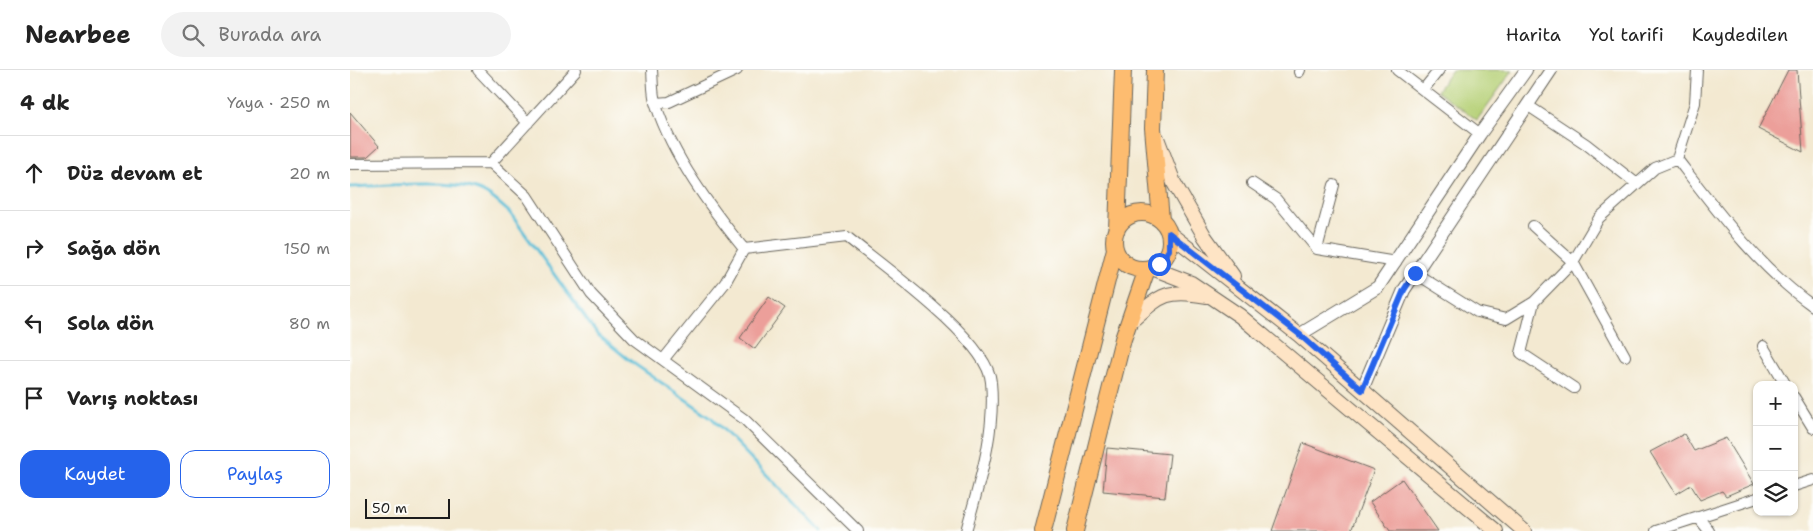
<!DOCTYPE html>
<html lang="tr">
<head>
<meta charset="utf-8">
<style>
  :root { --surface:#fff; --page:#f2f2f2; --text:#222; --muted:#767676; --line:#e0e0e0; --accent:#2563eb }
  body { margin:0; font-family:"Shantell Sans",sans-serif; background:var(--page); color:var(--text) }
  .controls { position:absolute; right:15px; bottom:15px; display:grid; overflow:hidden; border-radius:10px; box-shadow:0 1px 4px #0004 }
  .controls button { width:45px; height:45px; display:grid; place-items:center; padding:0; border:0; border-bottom:1px solid var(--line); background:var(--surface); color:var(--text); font:25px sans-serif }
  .scale { position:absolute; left:15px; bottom:12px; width:85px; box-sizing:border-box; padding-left:5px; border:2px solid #1c1c1c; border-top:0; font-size:14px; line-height:18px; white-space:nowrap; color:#1c1c1c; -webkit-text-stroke:4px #fdfcf7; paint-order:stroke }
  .stop { position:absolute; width:15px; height:15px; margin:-11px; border:4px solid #2563eb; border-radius:50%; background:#fff }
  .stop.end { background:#2563eb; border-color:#fff; box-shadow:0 1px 5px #0008 }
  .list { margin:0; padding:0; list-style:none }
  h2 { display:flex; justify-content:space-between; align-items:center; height:65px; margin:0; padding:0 20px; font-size:21px }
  h2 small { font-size:16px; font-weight:400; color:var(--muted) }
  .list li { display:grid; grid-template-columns:32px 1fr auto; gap:15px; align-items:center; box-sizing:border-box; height:75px; padding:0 20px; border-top:1px solid var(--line) }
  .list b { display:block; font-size:19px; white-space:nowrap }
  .list em { font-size:16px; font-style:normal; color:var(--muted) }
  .actions { display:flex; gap:10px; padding:15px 20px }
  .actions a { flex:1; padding:11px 0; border:1px solid var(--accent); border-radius:15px; text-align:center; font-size:18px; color:var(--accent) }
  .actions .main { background:var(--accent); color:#fff }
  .icon { flex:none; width:28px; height:28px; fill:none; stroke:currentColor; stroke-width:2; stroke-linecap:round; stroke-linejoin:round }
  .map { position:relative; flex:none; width:1463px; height:461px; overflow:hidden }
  header { display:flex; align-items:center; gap:30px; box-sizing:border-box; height:70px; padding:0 25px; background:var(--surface); border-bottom:1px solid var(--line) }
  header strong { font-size:24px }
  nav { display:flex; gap:28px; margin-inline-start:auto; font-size:18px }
  .search { width:350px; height:45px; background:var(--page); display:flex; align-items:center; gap:12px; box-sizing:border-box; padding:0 18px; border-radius:28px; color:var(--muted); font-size:19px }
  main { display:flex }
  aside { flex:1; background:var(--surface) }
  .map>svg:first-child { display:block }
  .green { fill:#b5d076; stroke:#687649 }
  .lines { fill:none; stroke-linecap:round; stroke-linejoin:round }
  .stream { stroke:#59bdd7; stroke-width:3 }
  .building { fill:#ec9f9a }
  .minor-casing { stroke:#67645b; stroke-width:12 }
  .tertiary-casing { stroke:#67645b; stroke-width:14 }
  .secondary-casing { stroke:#67645b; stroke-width:16 }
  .primary-casing { stroke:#67645b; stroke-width:18 }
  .minor { stroke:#fff; stroke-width:10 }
  .tertiary { stroke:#fff; stroke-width:12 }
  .secondary { stroke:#fee4c5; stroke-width:14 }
  .primary { stroke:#fdbc6f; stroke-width:16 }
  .route { stroke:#2563eb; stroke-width:6 }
</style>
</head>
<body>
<header>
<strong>Nearbee</strong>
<div class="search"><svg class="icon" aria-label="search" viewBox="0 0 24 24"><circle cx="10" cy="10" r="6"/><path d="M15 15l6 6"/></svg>Burada ara</div>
<nav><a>Harita</a><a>Yol tarifi</a><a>Kaydedilen</a></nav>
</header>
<main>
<aside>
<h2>4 dk<small>Yaya · 250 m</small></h2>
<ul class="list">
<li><svg class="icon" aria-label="ahead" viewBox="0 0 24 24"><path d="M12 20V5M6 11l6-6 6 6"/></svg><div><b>Düz devam et</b></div><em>20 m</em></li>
<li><svg class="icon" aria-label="right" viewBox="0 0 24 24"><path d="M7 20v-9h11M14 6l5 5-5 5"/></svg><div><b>Sağa dön</b></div><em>150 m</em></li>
<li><svg class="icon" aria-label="left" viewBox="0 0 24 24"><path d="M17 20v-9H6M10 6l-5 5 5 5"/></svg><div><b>Sola dön</b></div><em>80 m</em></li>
<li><svg class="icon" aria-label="arrive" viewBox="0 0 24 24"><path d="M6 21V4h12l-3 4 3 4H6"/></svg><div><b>Varış noktası</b></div></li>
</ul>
<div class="actions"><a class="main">Kaydet</a><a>Paylaş</a></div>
</aside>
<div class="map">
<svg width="1463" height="461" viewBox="0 0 1463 461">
  <rect width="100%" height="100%" fill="#fdfcf7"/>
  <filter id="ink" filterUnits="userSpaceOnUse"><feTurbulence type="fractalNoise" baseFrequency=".02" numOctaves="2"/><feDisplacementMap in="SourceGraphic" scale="10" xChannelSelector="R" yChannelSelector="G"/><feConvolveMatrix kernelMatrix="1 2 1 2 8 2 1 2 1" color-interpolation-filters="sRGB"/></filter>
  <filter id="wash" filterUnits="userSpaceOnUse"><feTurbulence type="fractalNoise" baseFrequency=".0096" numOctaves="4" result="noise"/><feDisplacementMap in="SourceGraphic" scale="20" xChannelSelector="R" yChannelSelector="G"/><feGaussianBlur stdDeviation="1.12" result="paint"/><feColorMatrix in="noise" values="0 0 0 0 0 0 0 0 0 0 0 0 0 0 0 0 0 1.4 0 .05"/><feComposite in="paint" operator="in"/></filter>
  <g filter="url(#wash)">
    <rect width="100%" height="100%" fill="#f3e9d1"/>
    <path class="green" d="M1102 0H1163L1127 50 1087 21Z"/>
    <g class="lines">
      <path class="stream" d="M0 117C31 116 98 110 125 119 139 123 149 133 160 143L247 264 283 293 361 347 471 461"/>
    </g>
    <g id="blocks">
      <path class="building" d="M1438 0H1447L1453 82 1408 59Z
        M0 42 29 76 17 87H0Z
        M419 227 435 238 405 279 390 268Z
        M1334 364 1344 381 1376 368 1404 414 1376 426 1372 421 1350 430 1341 415 1326 424 1300 382Z
        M953 373 1024 400 1001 461H922Z
        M757 378 820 384 815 427 753 421Z
        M1052 409 1088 461H1040L1020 432Z"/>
    </g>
  </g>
  <g filter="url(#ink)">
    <use href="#blocks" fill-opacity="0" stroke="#67645b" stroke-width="1"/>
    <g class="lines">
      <g class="minor-casing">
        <path id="minor" d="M128 0 178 53
          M302 0C303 11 302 24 306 35 323 87 360 137 394 179L375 213 313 290
          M1047 0 1130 64
          M1347 0 1345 33 1327 89C1367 141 1409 198 1463 236
          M949 2 950 0
          M1073 20 1089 0
          M305 33 319 32 387 0
          M1177 35 1236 74 1287 114
          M141 93 226 0
          M0 94 141 93 177 126 241 224 284 269 394 349 508 461
          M902 113 926 129 967 179 1046 192
          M1183 156 1223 192 1275 286
          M394 179 497 167C531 195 638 270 641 312 646 363 629 413 616 461
          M967 179 984 115
          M1065 203 1127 242 1156 249 1184 232 1223 192 1249 148 1305 98 1327 89
          M1184 232 1171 283 1224 318
          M1413 276 1436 315
          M1444 327 1463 358
          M1444 416 1463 410
          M1348 447 1359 461
          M1306 461 1407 428"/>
      </g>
      <g class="tertiary-casing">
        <path id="tertiary" d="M949 265 1028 217 1130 64 1176 0
          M1012 320 1054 220 1201 0"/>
      </g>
      <g class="secondary-casing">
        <path id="secondary" d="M807 68 824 113 855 167 883 206
          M819 163 949 265 1174 461
          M802 198 841 213 890 246 1146 461
          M780 252C810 226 816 218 856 226"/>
      </g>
      <g class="primary-casing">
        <path id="primary" d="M805 0 803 58 811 150
          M764 171a28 28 0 1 1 56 0a28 28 0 1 1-56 0Z
          M767 159 773 0
          M693 461 765 179
          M725 461 773 269 797 199"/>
      </g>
      <use href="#minor" class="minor"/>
      <use href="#tertiary" class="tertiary"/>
      <use href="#secondary" class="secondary"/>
      <use href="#primary" class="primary"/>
    </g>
  </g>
  <g class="lines" filter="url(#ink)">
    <path class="route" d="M809 194 819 180V163L949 264 1012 320 1054 220 1065 203"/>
  </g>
</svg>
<div class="controls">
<button>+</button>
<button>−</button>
<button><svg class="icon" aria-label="layers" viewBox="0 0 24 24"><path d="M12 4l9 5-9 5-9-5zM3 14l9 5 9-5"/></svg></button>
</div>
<div class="scale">50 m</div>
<div class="stop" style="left:809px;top:194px"></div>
<div class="stop end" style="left:1065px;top:203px"></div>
</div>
</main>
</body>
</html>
